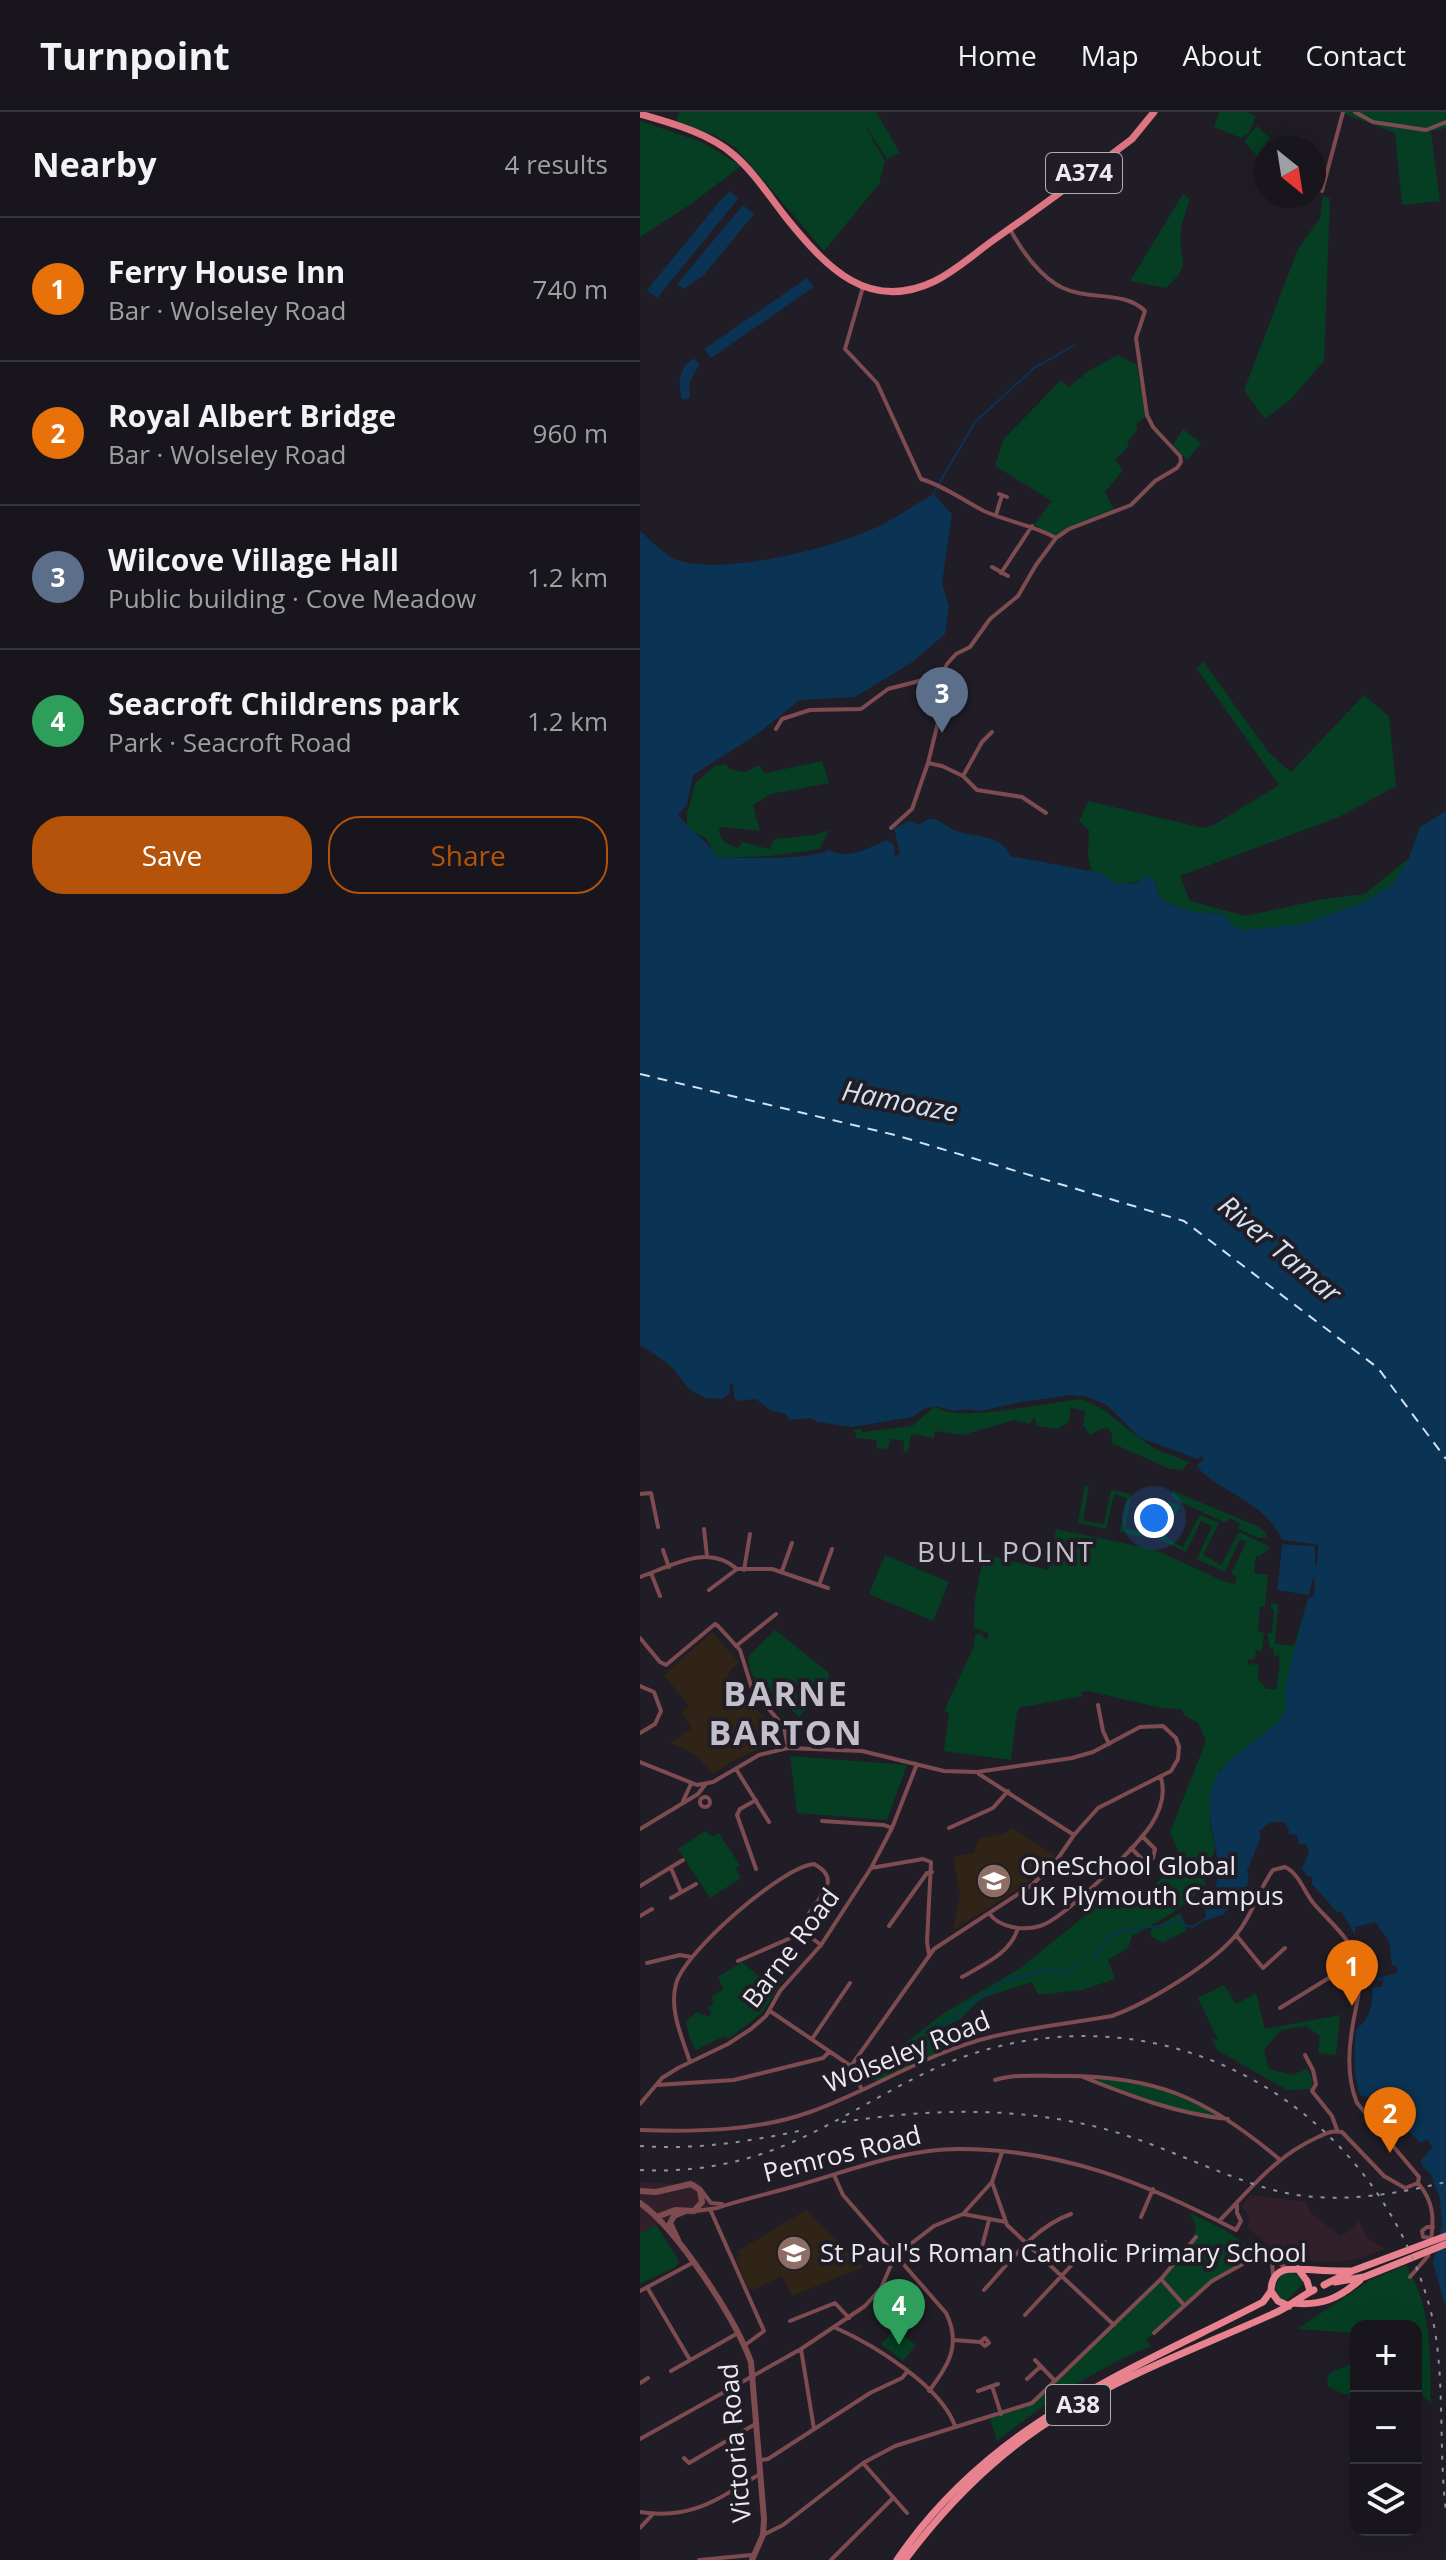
<!DOCTYPE html>
<html lang="en">
<head>
<meta charset="utf-8">
<style>
  :root { --surface:#18161c; --page:#211f25; --text:#f1f3f6; --muted:#9f9fa3; --line:#36353b; --accent:#b45309 }
  body { margin:0; font-family:"Open Sans",sans-serif; background:var(--page); color:var(--text) }
  .controls { position:absolute; right:24px; bottom:24px; display:grid; overflow:hidden; border-radius:16px; box-shadow:0 8px 32px #0002 }
  .controls button { width:72px; height:72px; display:grid; place-items:center; padding:0; border:0; border-bottom:2px solid var(--line); background:var(--surface); color:var(--text); font:40px sans-serif }
  .compass { position:absolute; left:614px; top:24px; width:72px; height:72px; border-radius:50%; background:var(--surface); box-shadow:0 8px 32px #0002; rotate:150deg }
  .you { position:absolute; left:514px; top:1406px; width:28px; height:28px; margin:-20px; border:6px solid #fff; border-radius:50%; background:#1a73e8; box-shadow:0 0 0 12px #1a73e833 }
  .badge { display:grid; place-items:center; width:52px; height:52px; border-radius:50%; background:var(--accent); color:#fff; font-size:26px; font-weight:700 }
  .pin { position:absolute; translate:-50% -66px; filter:drop-shadow(0 2px 4px #0008) }
  .pin::after { content:''; position:absolute; top:42px; width:28px; height:24px; background:inherit; clip-path:polygon(0 0,100% 0,50% 100%) }
  .list { margin:0; padding:0; list-style:none }
  h2 { display:flex; justify-content:space-between; align-items:center; height:104px; margin:0; padding:0 32px; font-size:34px }
  h2 small { font-size:26px; font-weight:400; color:var(--muted) }
  .list li { display:grid; grid-template-columns:52px 1fr auto; gap:24px; align-items:center; box-sizing:border-box; height:144px; padding:0 32px; border-top:2px solid var(--line) }
  .list b { display:block; font-size:30px; white-space:nowrap }
  .list p { margin:0; font-size:26px; white-space:nowrap; color:var(--muted) }
  .list em { font-size:26px; font-style:normal; color:var(--muted) }
  .actions { display:flex; gap:16px; padding:24px 32px }
  .actions a { flex:1; padding:18px 0; border:2px solid var(--accent); border-radius:32px; text-align:center; font-size:28px; color:var(--accent) }
  .actions .main { background:var(--accent); color:#fff }
  .icon { flex:none; width:44px; height:44px; fill:none; stroke:currentColor; stroke-width:2; stroke-linecap:round; stroke-linejoin:round }
  .map { position:relative; flex:none; width:806px; height:2448px; overflow:hidden }
  header { display:flex; align-items:center; gap:48px; box-sizing:border-box; height:112px; padding:0 40px; background:var(--surface); border-bottom:2px solid var(--line) }
  header strong { font-size:38px }
  nav { display:flex; gap:44px; margin-inline-start:auto; font-size:28px }
  main { display:flex }
  aside { flex:1; background:var(--surface) }
  .map>svg:first-child { display:block }
  .commercial { fill:#31202a }
  .education { fill:#2f2415 }
  .green { fill:#053e23 }
  .water { fill:#0a3354 }
  .pier { fill:#201d26 }
  .lines { fill:none; stroke-linecap:round; stroke-linejoin:round }
  .stream { stroke:#0a3354; stroke-width:2 }
  .ferry { stroke:#d4e2f0; stroke-width:2; stroke-dasharray:10 8; stroke-linecap:butt }
  .minor { stroke:#7d4b50; stroke-width:4 }
  .tertiary { stroke:#7d4b50; stroke-width:6 }
  .primary { stroke:#dc7481; stroke-width:7 }
  .trunk { stroke:#e8828e; stroke-width:7 }
  .rail { stroke:#939198; stroke-width:2; stroke-dasharray:4 8; stroke-linecap:butt }
  .labels { text-anchor:middle; stroke-width:8; stroke-linejoin:round; paint-order:stroke }
  .shield { fill:#201d26; stroke:#afacb3; stroke-width:2 }
  .shield-label { font-size:24px; font-weight:bold; fill:#eceaf0 }
  .poi-label { font-size:26px; fill:#eceaf0; stroke:#201d26; text-anchor:start }
  .street-label { font-size:26px; fill:#eceaf0; stroke:#201d26 }
  .water-label { font-size:28px; font-style:italic; fill:#d4e2f0; stroke:#201d26 }
  .neighbourhood-label { font-size:28px; letter-spacing:2px; fill:#c2beca; stroke:#201d26 }
  .district-label { font-size:34px; font-weight:bold; letter-spacing:2px; fill:#c2beca; stroke:#201d26 }
</style>
</head>
<body>
<header>
<strong>Turnpoint</strong>
<nav><a>Home</a><a>Map</a><a>About</a><a>Contact</a></nav>
</header>
<main>
<aside>
<h2>Nearby<small>4 results</small></h2>
<ul class="list">
<li><span class="badge" style="background:#e8710a">1</span><div><b>Ferry House Inn</b><p>Bar · Wolseley Road</p></div><em>740 m</em></li>
<li><span class="badge" style="background:#e8710a">2</span><div><b>Royal Albert Bridge</b><p>Bar · Wolseley Road</p></div><em>960 m</em></li>
<li><span class="badge" style="background:#5c6f8a">3</span><div><b>Wilcove Village Hall</b><p>Public building · Cove Meadow</p></div><em>1.2 km</em></li>
<li><span class="badge" style="background:#2e9e5b">4</span><div><b>Seacroft Childrens park</b><p>Park · Seacroft Road</p></div><em>1.2 km</em></li>
</ul>
<div class="actions"><a class="main">Save</a><a>Share</a></div>
</aside>
<div class="map">
<svg width="806" height="2448" viewBox="0 0 806 2448">
  <rect width="100%" height="100%" fill="#201d26"/>
  <path class="commercial" d="M48 2068 57 2069 64 2077 70 2087 69 2101 30 2106 0 2121V2070L36 2072Z
    M610 2083 666 2090 670 2100 700 2124 713 2117 719 2109 727 2126 745 2137 714 2148 685 2150 651 2147 640 2143 608 2116 609 2104 602 2094Z"/>
  <path class="education" d="M72 1520 99 1550 88 1561 89 1565 139 1622 141 1631 124 1635 94 1648 75 1661 71 1660 56 1643 31 1631 52 1616 42 1600 49 1594 24 1563Z
    M372 1716 416 1744 385 1773 313 1818 320 1783 313 1745 334 1741 339 1727 366 1721Z
    M166 2098 223 2155 152 2184 142 2164 113 2178 108 2176 95 2145 100 2143 98 2139Z"/>
  <path class="green" d="M39 0H236L260 41 247 47 221 7 245 49 239 72 184 139 96 36 76 24 36 10Z
    M579 0H607L616 4 609 21 601 26 574 15Z
    M700 0H806V16L791 19 800 89 762 93 755 21Z
    M0 9 62 30 101 54 51 92 0 125Z
    M617 14 630 26 617 44 604 29Z
    M543 82 550 87C547 97 542 108 541 118 537 150 555 149 526 176L490 169Z
    M683 83 690 87 684 249 651 287 625 307 604 278 658 137 680 106Z
    M478 243 497 253 506 305 496 312 498 317 487 331 489 334 475 348 483 358 465 380 475 399 449 408 415 425 394 413 412 389 355 354 363 328 421 268 429 275 450 258Z
    M543 317 561 331 547 348 533 333Z
    M563 549 629 641 651 660 724 583 749 604 756 674 699 705 540 764 550 789 605 804 684 787 725 782 769 746 780 715 806 699V817L602 818 594 815 583 801C568 804 531 796 521 786 516 781 515 775 515 768 502 766 489 773 475 772L461 761H452L448 744 449 718 439 709 448 689 563 716 574 713 639 673 557 557Z
    M182 649 189 671 131 682 113 693 120 719 82 715 79 717C80 730 87 732 98 736L103 730 129 737 135 727 175 723 189 718 180 737 130 744 77 746 66 726 54 720 47 712V701L56 670 75 654 86 652 89 657 105 660 119 653 125 661Z
    M442 1287 464 1298 498 1325 617 1326 640 1426C632 1394 581 1378 559 1357L557 1353 564 1347 562 1344 557 1347 538 1338 499 1326 517 1338 549 1350 542 1358 530 1357 472 1331V1322L467 1316 460 1317 450 1323 443 1313 445 1299 431 1296 429 1310 417 1317 397 1314 395 1307 393 1306 390 1312 374 1308 323 1323 295 1319 294 1326 271 1322 268 1340 263 1339 264 1329 250 1327 248 1337 236 1336 237 1328 216 1326V1322L213 1318 221 1317 222 1320 272 1314 295 1294C314 1313 413 1289 442 1287Z
    M445 1373 449 1374 443 1409 464 1412 471 1378 491 1382 485 1417 506 1421 513 1386 540 1393 525 1425 543 1435 560 1403 579 1411 563 1443 581 1453 599 1420 631 1435 620 1444H616L614 1461 628 1463 625 1495H620L618 1519 624 1520 622 1539 616 1538 615 1547 608 1548V1552L619 1553 618 1568 627 1577H637C636 1566 643 1551 637 1539L638 1544 633 1543 634 1537 630 1536 627 1521H632L634 1498 630 1497 631 1492H638L635 1532 654 1534 668 1486 673 1725 629 1701 566 1805 565 1798 571 1787 587 1765 596 1643 579 1659 570 1711 575 1738 564 1761 565 1774C544 1796 519 1809 492 1824L488 1836 468 1848 475 1867 442 1878 398 1883 392 1870 342 1886 320 1907 298 1918 290 1927 296 1941 238 1969 230 1966 250 1943 304 1901 381 1856 454 1796 495 1792 541 1747 530 1720 566 1629 558 1611 544 1603 541 1597 522 1596 448 1579 441 1580 442 1584 383 1595 382 1593 377 1600 371 1648 304 1639 309 1601 304 1599 334 1534 335 1522H341L346 1528 349 1521 334 1516 335 1486 344 1442 408 1458 416 1417 516 1438 583 1469 595 1472 597 1465 591 1462 606 1430 600 1427 585 1460 557 1447 572 1414 561 1409 546 1440 520 1428 535 1396 516 1392 508 1426 480 1420 487 1386 474 1382 466 1417 438 1411Z
    M533 1379 617 1414 626 1421 627 1425 619 1426 598 1417 600 1411 589 1406 586 1411 536 1388 531 1383Z
    M245 1443 309 1470 293 1509 229 1482Z
    M135 1518 189 1561V1571L159 1605 111 1562 108 1545Z
    M150 1644 267 1653 247 1708 157 1701Z
    M65 1719 73 1725 79 1721 100 1753 96 1757 101 1766 70 1786 38 1737Z
    M540 1801 547 1818 523 1831 511 1824V1818Z
    M102 1850 124 1868 137 1865 143 1868 122 1901 88 1927 85 1924 56 1938 50 1927 46 1910 56 1900 70 1905 71 1899 67 1896 73 1892 72 1884 83 1877 78 1865Z
    M584 1873 596 1892 616 1881 625 1917 700 1903 696 1943 678 1941 680 1924 666 1914 641 1918 624 1938 629 1957 652 1963 667 1957 673 1968 671 1977 647 1978 577 1938 572 1927 578 1928 558 1886Z
    M439 1963C494 1965 544 1978 590 2007 538 2001 489 1982 439 1963Z
    M550 2101 585 2118 620 2142 564 2176 506 2228 511 2234C454 2257 405 2291 357 2329L350 2306 392 2291 521 2167 553 2127 556 2114Z
    M16 2113 39 2149 36 2155 0 2172V2121Z
    M766 2153C792 2195 790 2245 791 2292L784 2284 776 2282V2214H716V2221L657 2217 730 2168Z
    M650 2160 658 2163 664 2171 646 2189 641 2188 634 2175 641 2163Z
    M255 2217 276 2233 263 2249 241 2232Z
    M716 2251V2282H704L688 2275 687 2264 695 2258Z"/>
  <path class="water" d="M90 79 98 87 17 186 7 178 79 90Z
    M103 93 114 102 64 163 44 177 37 172Z
    M167 166 174 175 71 246 64 237Z
    M54 246 59 253 49 271 50 285 45 288 42 287C38 270 38 257 54 246Z
    M293 382 312 402 302 471 309 495 305 522 271 551 215 585 160 588 116 623 53 663 47 693 38 703C51 719 68 729 78 746 104 745 168 749 189 738 210 748 226 737 246 728L254 733 255 744 260 742 254 716 270 709 279 713C281 711 288 707 290 707 298 706 307 715 314 718 332 726 361 721 370 744L461 761 475 772 497 771 504 764 514 766C515 772 516 780 520 785 528 796 569 804 583 801L594 815 602 818 659 813 725 790 753 772 769 746 780 715 806 699V2197L793 2151 802 2113 800 2087 790 2061 783 2055 780 2049 793 2035 786 2027 781 2031 732 1985 721 1984C712 1963 714 1939 716 1917 731 1907 732 1892 733 1875H742L743 1868 737 1869V1866L758 1861 756 1853 752 1854 749 1829 735 1810 715 1815V1823L701 1799 698 1801 672 1772V1765L666 1763 662 1756 669 1741 666 1732H659L657 1723 648 1722 649 1718 644 1710H631L619 1719 621 1725 607 1759 609 1769 602 1784 582 1803 560 1810 566 1805C565 1789 578 1779 578 1759 578 1727 557 1687 581 1658 596 1639 637 1616 644 1602 649 1593 643 1590 645 1580 650 1551 660 1517 668 1486L674 1483 673 1465 669 1483 637 1479 642 1432 675 1434V1452L677 1453 678 1433 642 1428C626 1391 586 1383 559 1357L557 1353 564 1347 562 1344 557 1347 499 1325 467 1293 444 1284 431 1283 381 1290 341 1299 324 1297 314 1299 295 1294 284 1297 272 1305 212 1315 177 1310 170 1306 149 1308 146 1302 132 1299 116 1287 95 1289 93 1272 89 1273 90 1281 82 1287 65 1286 50 1278 29 1252 0 1233V419C11 428 26 445 40 449 89 463 200 435 245 411 261 402 277 392 293 382Z"/>
  <path class="pier" d="M638 1425 642 1428 678 1433 676 1454 675 1434 642 1432 637 1478 669 1483 675 1464 674 1483 671 1486 636 1482 641 1429Z"/>
  <g class="lines">
    <path class="stream" d="M293 382 335 310 394 256 435 233
      M454 1845C461 1838 464 1825 476 1821 496 1813 521 1819 540 1806L544 1813 553 1815 562 1809
      M233 1965 250 1948 363 1870 405 1858 429 1860 440 1852"/>
    <path class="ferry" d="M0 962 255 1023 544 1109 738 1256 806 1347"/>
    <path class="minor" d="M715 0 733 10 786 18 806 10
      M682 79 703 0
      M223 175 205 237 237 271 281 367C305 374 322 388 344 399 368 410 393 413 416 426
      M359 382 367 385
      M356 403 362 383
      M352 455 368 464
      M361 461 392 414
      M136 617 142 607 170 598 221 597 248 577 302 563
      M288 651 302 654 323 664 337 678 382 685 406 701
      M323 664 342 630 352 620
      M251 716 272 697 288 651 303 590 302 563 307 552 316 542 330 535 350 507 378 484 396 453 416 426 429 417 491 393 515 369 537 356 541 350 540 344 513 315 507 303 496 226 505 199C484 178 450 189 423 176 401 166 381 138 370 117
      M0 1382 11 1381 18 1415
      M64 1417 67 1444
      M23 1438 29 1455
      M104 1458 110 1422
      M142 1459 152 1431
      M11 1461 20 1484
      M0 1465C32 1454 67 1431 97 1457H132L188 1476
      M179 1473 192 1437
      M69 1478 97 1457
      M0 1526 20 1550 26 1553 75 1512 78 1514 100 1538 112 1577 144 1615 148 1636
      M96 1534 136 1502
      M0 1574 14 1580 21 1599 15 1612 0 1621
      M458 1593 463 1619 469 1632
      M0 1650 57 1673 73 1670 119 1643 148 1636 222 1639 304 1659 337 1660 432 1646 453 1640 500 1615 523 1614 536 1626 539 1635 538 1647 531 1659 458 1696 434 1723 416 1749 392 1773 294 1837 211 1954
      M96 1657 129 1710
      M339 1662 434 1723
      M60 1690a5 5 0 1 1 10 0a5 5 0 1 1-10 0Z
      M43 1689 51 1672
      M182 1709 244 1713 252 1716
      M309 1716 353 1696 368 1679
      M0 1717 58 1682 65 1673
      M491 1736 504 1749 513 1746 515 1737 502 1724
      M31 1756 41 1780
      M231 1756 283 1747 291 1750 287 1830 289 1842
      M116 1757 97 1703 100 1697 116 1688
      M0 1774 43 1748
      M31 1786 56 1772
      M349 1801C359 1816 384 1819 400 1814 424 1807 496 1735 511 1713 520 1699 526 1683 521 1666
      M0 1804 12 1797
      M249 1814 287 1761 292 1760
      M164 1820 181 1833
      M596 1823 623 1856 645 1836
      M98 1849 164 1820
      M7 1851 40 1843 51 1845
      M322 1865C344 1852 370 1842 378 1816
      M640 1896 718 1848
      M130 1899 211 1954 222 1978
      M172 1927 210 1871
      M665 1943 673 1958 676 1972 672 1979 692 2004 697 2018
      M50 1950C42 1925 29 1898 36 1872 44 1840 143 1754 174 1752 212 1772 159 1795 164 1820
      M443 1965C490 1984 538 2002 588 2007
      M355 1968C374 1962 396 1964 416 1964 513 1962 566 1985 639 2047
      M17 1973 94 1968 183 1946 189 1940
      M0 1992 22 1966 38 1956 88 1932 111 1917 126 1904 140 1879 181 1833 231 1756 252 1716 277 1652
      M0 2018C56 2020 117 2019 170 2000 232 1978 288 1940 351 1925 391 1915 432 1911 472 1904 508 1891 572 1852 596 1823 613 1803 618 1778 633 1758L645 1755C660 1762 664 1781 675 1793 689 1809 708 1824 716 1846 725 1871 715 1894 712 1918 708 1942 708 1969 717 1991L779 2065 778 2071C794 2090 794 2106 791 2129
      M194 2063 203 2083 306 2201C322 2233 308 2254 289 2279
      M352 2070 367 2113 474 2213
      M61 2078 71 2091 82 2092
      M70 2097 124 2219 105 2233
      M56 2099 77 2096C104 2087 132 2081 159 2073 211 2058 265 2037 319 2037 422 2037 506 2071 596 2118L601 2109 597 2101V2090
      M323 2102 366 2110
      M501 2105 513 2077
      M579 2109C612 2076 634 2045 678 2025 687 2021 692 2018 702 2020L744 2064 765 2076 778 2071
      M791 2126 783 2125 782 2119 787 2115H793
      M320 2138 330 2135H342L349 2108
      M632 2146 633 2164
      M632 2146 646 2156
      M770 2165 788 2144 789 2138
      M521 2167 544 2193
      M7 2175 50 2248
      M344 2178C370 2150 394 2115 431 2102
      M0 2179 54 2150
      M385 2203 442 2142 465 2130
      M150 2209 195 2191 209 2206
      M196 2216C234 2233 301 2274 315 2314
      M514 2221 572 2169 619 2143
      M314 2228 340 2230 345 2234 349 2231 345 2226 340 2230
      M161 2237 174 2317
      M395 2248 415 2269
      M31 2259 98 2221
      M387 2267 401 2254
      M0 2271 8 2266
      M352 2274 361 2302
      M338 2279 358 2272
      M0 2327 161 2237 225 2194 241 2176 255 2144 294 2114 323 2102 352 2070 362 2040
      M44 2346 49 2351 117 2311
      M121 2348 128 2347 230 2281 262 2266 267 2260
      M223 2351 267 2401
      M0 2400C53 2408 77 2387 120 2362
      M0 2416 13 2402
      M123 2423 143 2413 223 2351 255 2334 392 2291 521 2167 556 2125
      M59 2448 112 2443
      M191 2448 253 2386"/>
    <path class="tertiary" d="M0 2079 16 2080 51 2072 60 2078 62 2090 54 2099 35 2098 19 2104
      M0 2091C37 2117 95 2206 111 2250L124 2407 123 2423 112 2448
      M38 2128 30 2111 34 2104 43 2100"/>
    <path class="primary" d="M0 2C31 11 69 21 94 43 115 61 131 87 148 108 187 156 229 201 295 169 317 158 335 141 355 127 401 95 447 61 492 27L514 0"/>
    <path class="trunk" d="M658 2157 667 2169 670 2179
      M695 2170 724 2165 806 2132
      M684 2173 712 2159 806 2124
      M653 2191C681 2194 698 2187 720 2168
      M649 2194 638 2189 631 2179C632 2151 656 2157 676 2158 688 2159 699 2159 710 2159
      M257 2448C349 2312 484 2262 623 2190L631 2179
      M265 2448C309 2389 363 2336 426 2299 493 2259 567 2232 637 2200 650 2194 661 2184 674 2178"/>
    <path class="rail" d="M202 2010C289 1997 374 1994 461 2016 518 2031 570 2059 626 2076 685 2094 748 2084 806 2070
      M0 2034C54 2038 106 2030 159 2019
      M0 2058C50 2061 101 2052 148 2032 205 2008 256 1971 315 1948 521 1870 736 1990 791 2200 806 2260 798 2336 806 2399"/>
  </g>
  <defs>
    <g id="school-disc" transform="scale(1.8)"><circle r="9.5" fill="#8d6e63" stroke="#201d26"/><path d="M0-5L7-2L0 1L-7-2ZM-4 1L0 2.5L4 1V4Q0 6-4 4Z" fill="#fff"/></g>
  </defs>
  <g fill-rule="evenodd">
    <use href="#school-disc" x="354" y="1769"/>
    <use href="#school-disc" x="154" y="2141"/>
  </g>
  <g class="labels">
    <g class="shield">
      <rect x="406" y="41" width="76" height="40" rx="6"/>
      <rect x="406" y="2273" width="64" height="40" rx="6"/>
    </g>
    <g class="shield-label">
      <text x="444" y="69">A374</text>
      <text x="438" y="2301">A38</text>
    </g>
    <g class="poi-label">
      <text x="380" y="1763">OneSchool Global<tspan x="380" dy="30">UK Plymouth Campus</tspan></text>
      <text x="180" y="2150">St Paul's Roman Catholic Primary School</text>
    </g>
    <g class="street-label">
      <text transform="translate(151 1836) rotate(-53)" y="9">Barne Road</text>
      <text transform="translate(267 1940) rotate(-22)" y="9">Wolseley Road</text>
      <text transform="translate(202 2042) rotate(-14)" y="9">Pemros Road</text>
      <text transform="translate(95 2331) rotate(-95)" y="9">Victoria Road</text>
    </g>
    <g class="water-label">
      <text transform="translate(260 989) rotate(11)" y="10">Hamoaze</text>
      <text transform="translate(640 1137) rotate(40)" y="10">River Tamar</text>
    </g>
    <g class="neighbourhood-label">
      <text x="366" y="1450">BULL POINT</text>
    </g>
    <g class="district-label">
      <text x="146" y="1594">BARNE<tspan x="146" dy="39">BARTON</tspan></text>
    </g>
  </g>
</svg>
<div class="controls">
<button>+</button>
<button>−</button>
<button><svg class="icon" aria-label="layers" viewBox="0 0 24 24"><path d="M12 4l9 5-9 5-9-5zM3 14l9 5 9-5"/></svg></button>
</div>
<svg class="compass" viewBox="-18 -18 36 36"><path d="M0-13l5 13h-10z" fill="#e53935"/><path d="M0 13l5-13h-10z" fill="#9f9fa3"/></svg>
<div class="you"></div>
<div class="pin badge" style="left:712px;top:1894px;background:#e8710a">1</div>
<div class="pin badge" style="left:750px;top:2041px;background:#e8710a">2</div>
<div class="pin badge" style="left:302px;top:621px;background:#5c6f8a">3</div>
<div class="pin badge" style="left:259px;top:2233px;background:#2e9e5b">4</div>
</div>
</main>
</body>
</html>
